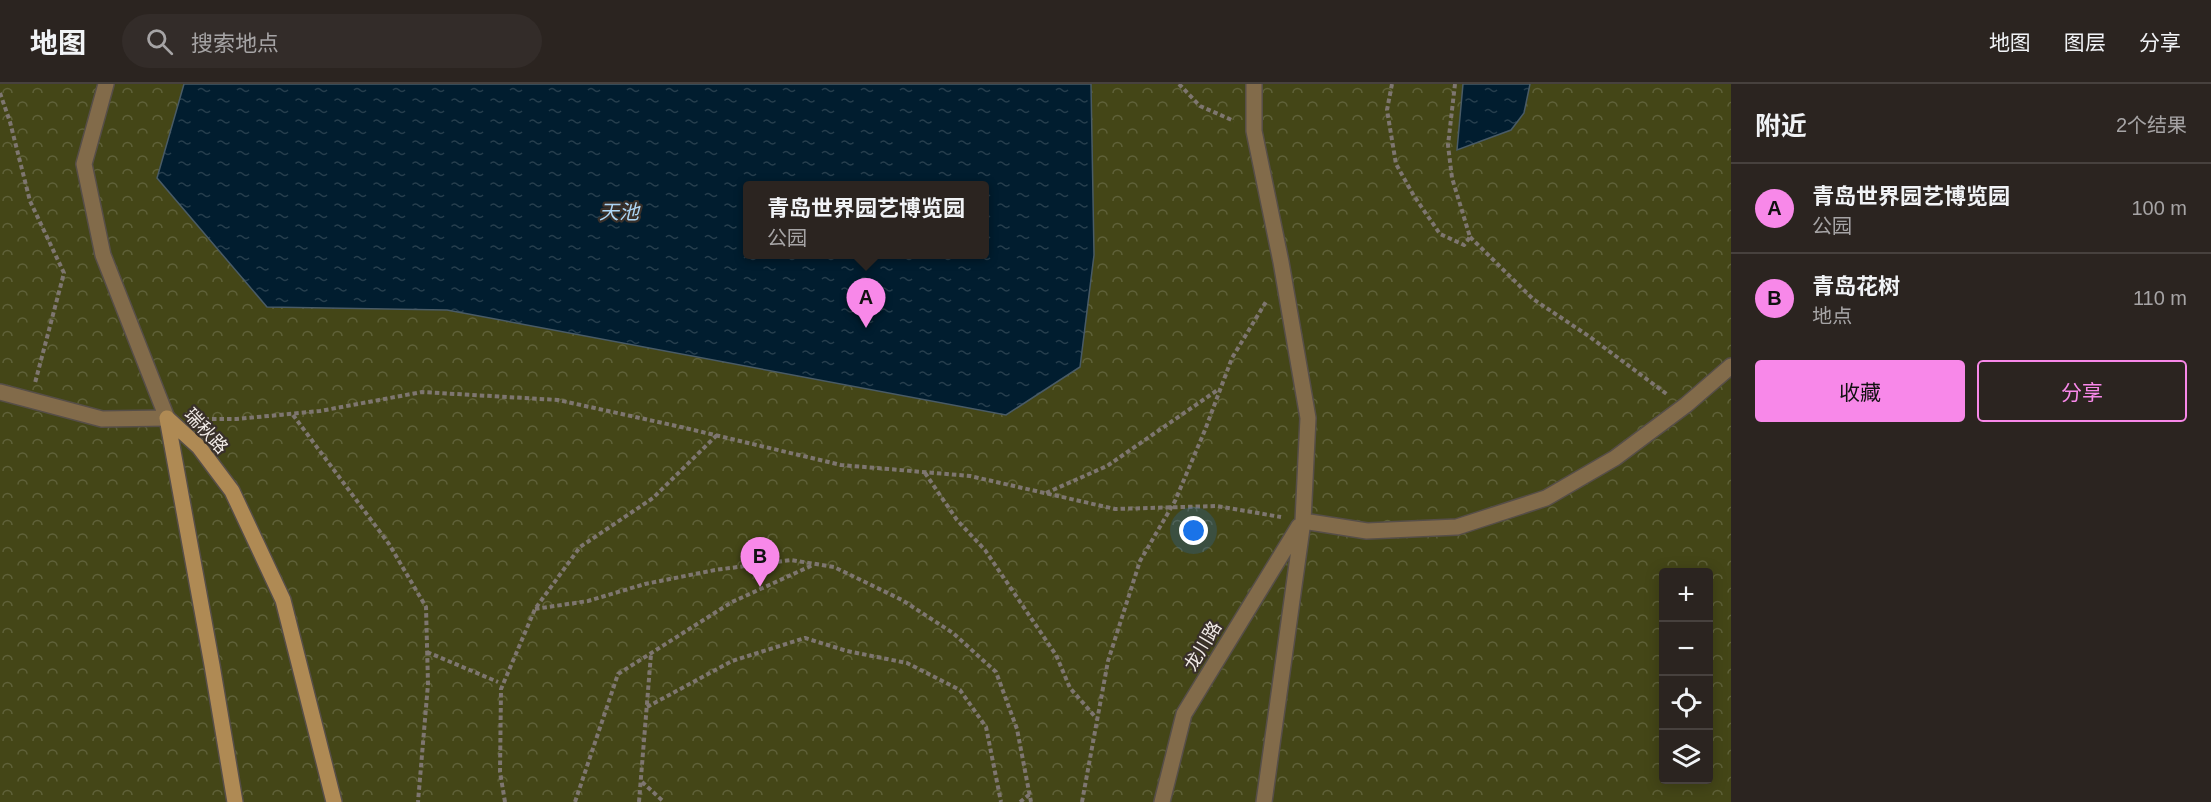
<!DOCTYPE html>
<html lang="zh">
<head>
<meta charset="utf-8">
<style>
  :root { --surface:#2b2420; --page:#332c29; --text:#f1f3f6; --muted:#a6a4a5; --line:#47413e; --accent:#f888e9 }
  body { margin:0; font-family:Arial,"Noto Sans SC",sans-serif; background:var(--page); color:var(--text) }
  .controls { position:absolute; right:18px; bottom:18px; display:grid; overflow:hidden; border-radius:6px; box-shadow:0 3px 15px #0003 }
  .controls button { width:54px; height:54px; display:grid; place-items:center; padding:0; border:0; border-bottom:2px solid var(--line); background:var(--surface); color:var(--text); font:30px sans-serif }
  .you { position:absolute; left:1194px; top:447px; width:21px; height:21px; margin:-15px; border:4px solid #fff; border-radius:50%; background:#1a73e8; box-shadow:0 0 0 9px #1a73e833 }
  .badge { display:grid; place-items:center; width:39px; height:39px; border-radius:50%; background:var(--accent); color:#111; font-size:20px; font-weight:700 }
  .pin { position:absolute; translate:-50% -50px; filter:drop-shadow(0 2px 3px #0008) }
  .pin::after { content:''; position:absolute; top:32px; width:21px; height:18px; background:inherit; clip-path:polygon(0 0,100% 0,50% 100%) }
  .popup { position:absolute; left:743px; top:97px; width:246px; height:78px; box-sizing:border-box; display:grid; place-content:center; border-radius:6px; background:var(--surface); filter:drop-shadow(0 2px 4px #0005); font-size:20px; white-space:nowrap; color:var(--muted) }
  .popup b { font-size:22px; color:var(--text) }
  .popup::after { content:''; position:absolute; left:50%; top:100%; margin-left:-12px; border:12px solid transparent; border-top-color:var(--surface) }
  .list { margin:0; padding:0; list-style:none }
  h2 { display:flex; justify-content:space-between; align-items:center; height:78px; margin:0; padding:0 24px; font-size:26px }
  h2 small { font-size:20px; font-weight:400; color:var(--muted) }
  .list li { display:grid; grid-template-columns:39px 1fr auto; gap:18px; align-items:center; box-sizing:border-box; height:90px; padding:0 24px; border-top:2px solid var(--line) }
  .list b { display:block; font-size:22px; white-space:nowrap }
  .list p { margin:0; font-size:20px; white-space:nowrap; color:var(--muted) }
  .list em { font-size:20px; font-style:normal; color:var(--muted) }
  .actions { display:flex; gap:12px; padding:18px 24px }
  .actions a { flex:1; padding:14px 0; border:2px solid var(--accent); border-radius:6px; text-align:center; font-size:21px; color:var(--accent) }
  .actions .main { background:var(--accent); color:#111 }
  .icon { flex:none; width:33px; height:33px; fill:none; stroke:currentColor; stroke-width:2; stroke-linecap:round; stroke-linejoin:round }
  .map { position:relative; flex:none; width:1731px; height:718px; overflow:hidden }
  header { display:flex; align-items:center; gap:36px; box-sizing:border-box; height:84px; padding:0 30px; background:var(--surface); border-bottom:2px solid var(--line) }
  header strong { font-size:28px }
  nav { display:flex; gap:33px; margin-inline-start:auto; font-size:21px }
  .search { width:420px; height:54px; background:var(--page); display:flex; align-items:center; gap:15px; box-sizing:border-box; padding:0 21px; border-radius:33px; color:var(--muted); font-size:22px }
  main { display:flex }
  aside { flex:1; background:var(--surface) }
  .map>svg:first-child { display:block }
  .park { fill:url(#park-crowns); fill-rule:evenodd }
  .water { fill:url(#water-ripples); stroke:#495b66; stroke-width:1.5; fill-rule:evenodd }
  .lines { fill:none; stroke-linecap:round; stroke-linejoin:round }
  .street-casing { stroke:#564e48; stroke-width:18 }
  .secondary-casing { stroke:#564e48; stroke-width:18 }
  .path { stroke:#7e7670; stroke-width:4; stroke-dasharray:4.5 3; stroke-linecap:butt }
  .street { stroke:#826b4a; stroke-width:15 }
  .secondary { stroke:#af8a54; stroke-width:15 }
  .labels { text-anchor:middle; stroke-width:4.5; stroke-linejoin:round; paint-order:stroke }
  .street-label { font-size:18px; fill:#f1ebe7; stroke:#39302a }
  .water-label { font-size:20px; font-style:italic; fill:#add6f6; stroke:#39302a }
</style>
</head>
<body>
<header>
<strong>地图</strong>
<div class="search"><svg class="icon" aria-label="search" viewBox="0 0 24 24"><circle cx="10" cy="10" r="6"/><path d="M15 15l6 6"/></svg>搜索地点</div>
<nav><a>地图</a><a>图层</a><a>分享</a></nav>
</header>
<main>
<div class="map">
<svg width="1731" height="718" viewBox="0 0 1731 718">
  <defs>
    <pattern id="park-crowns" width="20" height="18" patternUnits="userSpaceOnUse" patternTransform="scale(1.5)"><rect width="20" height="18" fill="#444617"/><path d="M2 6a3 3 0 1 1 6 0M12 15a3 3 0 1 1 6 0" fill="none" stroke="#5f6139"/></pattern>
    <pattern id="water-ripples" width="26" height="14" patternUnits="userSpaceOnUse" patternTransform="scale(1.5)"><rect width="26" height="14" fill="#011d2f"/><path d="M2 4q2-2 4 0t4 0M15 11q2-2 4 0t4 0" fill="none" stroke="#263e4d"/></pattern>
  </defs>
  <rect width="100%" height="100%" fill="#39302a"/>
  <path class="park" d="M0 0H1731V718H0ZM748 101H984V170H748ZM1664 488H1708V696H1664Z"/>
  <path class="water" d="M184 0H1091L1094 171 1080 283 1006 331 447 226 267 223 157 94ZM748 101H984V170H748Z
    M1463 0H1530L1524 29 1511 46 1457 66Z"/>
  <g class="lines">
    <g class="street-casing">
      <path id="street" d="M1254 0V47L1281 178 1308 334 1303 437 1264 718
        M0 308 102 335 167 334 103 171 84 80 106 0
        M1303 437 1367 447 1457 443 1546 414 1615 374 1686 321 1731 282
        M1162 718 1184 630 1299 442"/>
    </g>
    <g class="secondary-casing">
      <path id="secondary" d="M167 334 199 363 232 407 283 516 334 718
        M167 334 212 581 235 718"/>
    </g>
    <path class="path" d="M1179 0 1200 22 1234 37
      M1392 0 1387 26 1396 80 1414 112 1440 150 1464 161 1470 153 1452 94 1448 61 1455 0
      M0 9 10 38 30 117 64 189 35 299
      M1470 153 1533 215 1590 253 1668 311
      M293 331 389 460 426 523 428 600 418 718
      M197 335H237L320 327 422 308 558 316 681 343 841 381 970 392 1115 425 1216 422 1281 433
      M925 389 957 436 985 466 1056 571 1070 604 1098 636
      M1046 409 1107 382 1219 305
      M535 525 588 517 645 500 715 486 791 476 834 483 902 516 953 549 996 588 1017 645 1031 718
      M427 568 498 598
      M647 623 732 577 805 554 847 567 907 579 960 606 986 643 1001 718
      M642 698 664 718
      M505 718 500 688 501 605 535 525 580 463 653 414 717 351
      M575 718 618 590 732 518 813 481
      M639 718 651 570
      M1020 718 1030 710
      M1082 718 1108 577 1140 477 1175 417 1205 346 1232 274 1267 216"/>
    <use href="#street" class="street"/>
    <use href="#secondary" class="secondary"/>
  </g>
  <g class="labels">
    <g class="street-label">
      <text transform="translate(206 347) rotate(47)" y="6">瑞秋路</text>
      <text transform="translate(1203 562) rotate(-59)" y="6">龙川路</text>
    </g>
    <g class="water-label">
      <text x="619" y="135">天池</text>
    </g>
  </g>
</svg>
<div class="controls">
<button>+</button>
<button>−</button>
<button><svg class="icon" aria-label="locate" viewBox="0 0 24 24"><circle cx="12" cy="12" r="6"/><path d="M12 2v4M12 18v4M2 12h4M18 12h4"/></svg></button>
<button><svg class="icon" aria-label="layers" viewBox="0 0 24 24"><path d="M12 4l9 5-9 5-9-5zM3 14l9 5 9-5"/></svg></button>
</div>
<div class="you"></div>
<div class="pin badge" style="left:866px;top:244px">A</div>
<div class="popup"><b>青岛世界园艺博览园</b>公园</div>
<div class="pin badge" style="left:760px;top:503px">B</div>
</div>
<aside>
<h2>附近<small>2个结果</small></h2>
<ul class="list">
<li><span class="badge">A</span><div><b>青岛世界园艺博览园</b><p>公园</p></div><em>100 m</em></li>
<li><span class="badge">B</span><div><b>青岛花树</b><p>地点</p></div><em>110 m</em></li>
</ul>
<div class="actions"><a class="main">收藏</a><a>分享</a></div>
</aside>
</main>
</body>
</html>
